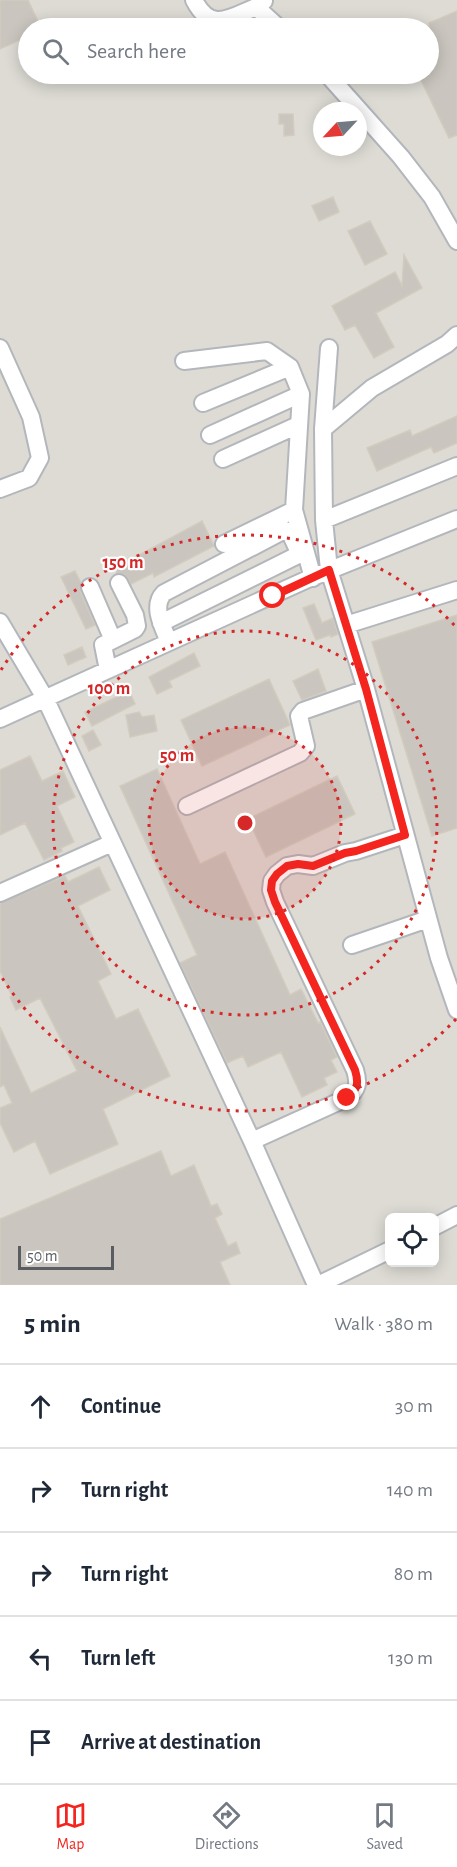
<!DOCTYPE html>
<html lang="en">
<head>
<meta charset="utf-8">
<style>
  :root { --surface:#fff; --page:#f2f2f3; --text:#1f2937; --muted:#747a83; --line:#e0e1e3; --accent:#f4251f }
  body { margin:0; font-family:"Alegreya Sans",sans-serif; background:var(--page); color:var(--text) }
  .controls { position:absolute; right:18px; bottom:18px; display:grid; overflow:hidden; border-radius:9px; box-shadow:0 3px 15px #0003 }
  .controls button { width:54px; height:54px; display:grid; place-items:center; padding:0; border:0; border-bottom:2px solid var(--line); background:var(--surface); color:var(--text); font:30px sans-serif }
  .compass { position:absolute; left:313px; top:102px; width:54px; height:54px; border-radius:50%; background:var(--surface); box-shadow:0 3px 15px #0003; rotate:244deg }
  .scale { position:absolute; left:18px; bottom:15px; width:96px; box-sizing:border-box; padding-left:6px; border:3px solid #595d62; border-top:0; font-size:16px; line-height:21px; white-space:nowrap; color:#595d62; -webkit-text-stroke:4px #fff; paint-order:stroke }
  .stop { position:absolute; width:18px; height:18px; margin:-14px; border:4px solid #f4251f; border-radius:50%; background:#fff }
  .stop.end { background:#f4251f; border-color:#fff; box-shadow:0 2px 6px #0008 }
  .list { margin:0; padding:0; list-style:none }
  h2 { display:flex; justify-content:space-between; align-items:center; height:78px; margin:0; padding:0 24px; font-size:26px }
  h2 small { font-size:20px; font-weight:400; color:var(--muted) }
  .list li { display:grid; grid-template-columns:39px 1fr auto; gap:18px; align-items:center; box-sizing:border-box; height:84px; padding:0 24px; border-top:2px solid var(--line) }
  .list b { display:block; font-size:22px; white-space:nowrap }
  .list em { font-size:20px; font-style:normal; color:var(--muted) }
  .icon { flex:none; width:33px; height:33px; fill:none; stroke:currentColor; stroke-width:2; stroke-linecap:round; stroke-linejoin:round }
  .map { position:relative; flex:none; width:457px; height:1285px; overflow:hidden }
  .search { position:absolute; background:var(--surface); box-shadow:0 3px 15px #0003; left:18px; right:18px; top:18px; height:66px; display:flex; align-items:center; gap:15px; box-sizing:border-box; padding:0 21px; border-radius:33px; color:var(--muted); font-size:22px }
  .sheet { height:498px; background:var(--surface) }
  nav { display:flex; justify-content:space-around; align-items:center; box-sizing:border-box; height:84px; border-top:2px solid var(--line); background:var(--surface); font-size:16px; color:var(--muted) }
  nav a { display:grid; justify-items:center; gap:3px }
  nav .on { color:var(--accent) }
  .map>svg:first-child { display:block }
  .industrial { fill:#dddbd4; fill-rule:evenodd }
  .building { fill:#cac6bf; stroke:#d2cbbe; stroke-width:1.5 }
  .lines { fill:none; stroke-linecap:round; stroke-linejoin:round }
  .minor-casing { stroke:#b3b7bc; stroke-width:20 }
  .minor { stroke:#fff; stroke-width:16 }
  .route { stroke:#f4251f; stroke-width:8 }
  .ring { fill:none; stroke:#d62828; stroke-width:3; stroke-dasharray:3 6 }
  .centre { fill:#d62828; stroke:#fff; stroke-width:3 }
  .ring-label { font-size:18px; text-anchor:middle; font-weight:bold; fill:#d62828; stroke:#fff; stroke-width:4.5; stroke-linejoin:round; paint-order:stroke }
</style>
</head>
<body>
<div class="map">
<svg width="457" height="1285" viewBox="0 0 457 1285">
  <rect width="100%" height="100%" fill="#ede9e0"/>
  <path class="industrial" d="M0 0H457V1285H0ZM28 28H428V74H28ZM322 111H358V147H322ZM390 1218H434V1262H390Z"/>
  <path class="building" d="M0 0H28L41 28H28V36L0 49Z
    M457 11V135L449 138 418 74H429V23Z
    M279 114H293L294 135 284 136V124H279Z
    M333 197 339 212 319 221 312 206Z
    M370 221 387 254 365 265 348 231Z
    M404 255 422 288 376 313 394 347 374 358 355 325 345 330 332 306 395 272 402 286Z
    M457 416V443L434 453 431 447 377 471 367 448 410 430 412 436Z
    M202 521 214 546 154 577 153 573 131 584 125 575 117 573 115 568Z
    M75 571 81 583 80 591 95 625 86 629 61 577Z
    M314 604 322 623 333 618 338 634 331 637 330 635 316 640 303 608Z
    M457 615V828L432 836 372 642Z
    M82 647 86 657 68 665 64 655Z
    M194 653 200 666 169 681 172 687 157 694 149 677Z
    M318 669 326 691 302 700 293 681Z
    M269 679 290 725 202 766 181 720Z
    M129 691 135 704 92 726 85 712Z
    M139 712 142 717 154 715 157 731 130 737 126 715Z
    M93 730 101 745 89 751 82 736Z
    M30 756 42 781 63 771 75 797 57 806 74 842 61 848 62 851 44 860 25 823 0 835V770Z
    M157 769 200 864 225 852 290 995 301 989 318 1023 320 1022 337 1057 331 1060 337 1072 324 1078 327 1085 302 1097 281 1052 248 1067 243 1056 227 1063 180 963 197 955 120 786Z
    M337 776 355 814 266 857 248 819Z
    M99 867 110 890 78 906 111 974 98 981 116 1019 138 1009 170 1076 103 1109 118 1144 50 1174 35 1141 14 1152 0 1123V1108L12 1103 4 1085 0 1087V1027L31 1093 77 1071 40 998 16 1010 10 997 12 996 0 971V903L65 876 68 882Z
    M161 1151 171 1176 194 1165 211 1206 217 1204 222 1214 215 1218 228 1246 236 1242 240 1253 220 1262 230 1285H0V1219Z"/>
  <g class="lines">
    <g class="minor-casing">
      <path id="minor" d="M194 0C211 33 229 18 256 7
        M264 1 256 7 279 28
        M327 74 401 157 432 197 457 241
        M0 348 31 417 40 458 29 478 0 489
        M329 348 323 429 324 520 329 570 366 689 439 958 457 1010
        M184 361 267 351 290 367 301 394 294 510 313 578
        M203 403 290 367
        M323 429 372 388 447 344 457 335
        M210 435 301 394
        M223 459 298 425
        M324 520 457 466
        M224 544 294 510
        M90 587 113 640
        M0 622 45 698 252 1141 316 1285
        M161 623 300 554
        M346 625 457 590
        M169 642C163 627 151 606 164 593L283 531 285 530 291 535 298 550
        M108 670 103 645 135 629 137 626 135 615 119 583
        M0 719 308 579 457 519
        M187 806 300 753 306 746 299 716 303 711 366 689
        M0 893 112 843
        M352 945 428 919
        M252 1141 347 1098C358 1090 359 1083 355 1070L275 902 271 890 272 881 277 874 287 866 298 864 313 866 345 853 356 851 405 835
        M434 1227 457 1215
        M318 1285 390 1250"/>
    </g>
    <use href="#minor" class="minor"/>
  </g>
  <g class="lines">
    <path class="route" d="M273 596 329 570 366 689 405 835 356 851 345 853 313 866 298 864 287 866 277 874 272 881 271 890 275 902 355 1070C359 1083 358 1089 347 1098"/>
  </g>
  <circle cx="245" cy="823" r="96" fill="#d62828" fill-opacity=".12"/>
  <g class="ring">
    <circle cx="245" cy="823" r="96"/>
    <circle cx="245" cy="823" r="192"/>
    <path d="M456 1019A288 288 0 0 1 1 976M1 670A288 288 0 0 1 456 627"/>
  </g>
  <circle cx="245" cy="823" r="9" class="centre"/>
  <g class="ring-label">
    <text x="123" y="568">150 m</text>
    <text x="109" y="694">100 m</text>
    <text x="177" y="761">50 m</text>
  </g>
</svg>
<div class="controls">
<button><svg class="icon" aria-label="locate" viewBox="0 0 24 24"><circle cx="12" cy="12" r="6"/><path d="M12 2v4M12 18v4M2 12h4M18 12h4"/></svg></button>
</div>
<svg class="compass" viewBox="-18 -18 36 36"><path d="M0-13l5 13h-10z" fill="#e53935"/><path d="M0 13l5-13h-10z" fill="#747a83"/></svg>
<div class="scale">50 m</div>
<div class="stop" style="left:273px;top:596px"></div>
<div class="stop end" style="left:347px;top:1098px"></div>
<div class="search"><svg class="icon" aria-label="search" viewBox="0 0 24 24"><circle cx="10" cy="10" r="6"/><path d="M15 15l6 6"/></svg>Search here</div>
</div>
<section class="sheet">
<h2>5 min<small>Walk · 380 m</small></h2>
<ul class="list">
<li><svg class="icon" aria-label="ahead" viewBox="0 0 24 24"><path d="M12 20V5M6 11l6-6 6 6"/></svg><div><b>Continue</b></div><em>30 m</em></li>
<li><svg class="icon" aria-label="right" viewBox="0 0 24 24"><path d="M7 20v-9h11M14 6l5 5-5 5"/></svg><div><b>Turn right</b></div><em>140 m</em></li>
<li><svg class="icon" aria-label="right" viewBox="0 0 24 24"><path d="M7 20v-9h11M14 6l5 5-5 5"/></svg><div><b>Turn right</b></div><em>80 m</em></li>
<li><svg class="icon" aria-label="left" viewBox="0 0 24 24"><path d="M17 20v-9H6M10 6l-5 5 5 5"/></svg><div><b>Turn left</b></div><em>130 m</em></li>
<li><svg class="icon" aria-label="arrive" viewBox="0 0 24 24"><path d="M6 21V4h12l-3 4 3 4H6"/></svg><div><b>Arrive at destination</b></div></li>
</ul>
</section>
<nav>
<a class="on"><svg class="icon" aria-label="map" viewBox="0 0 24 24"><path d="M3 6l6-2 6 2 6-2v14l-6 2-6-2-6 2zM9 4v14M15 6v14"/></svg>Map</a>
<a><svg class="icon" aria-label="directions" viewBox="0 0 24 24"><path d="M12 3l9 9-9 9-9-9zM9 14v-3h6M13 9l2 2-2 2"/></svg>Directions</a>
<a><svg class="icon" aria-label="saved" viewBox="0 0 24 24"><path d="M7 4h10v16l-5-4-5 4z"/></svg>Saved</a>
</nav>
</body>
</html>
